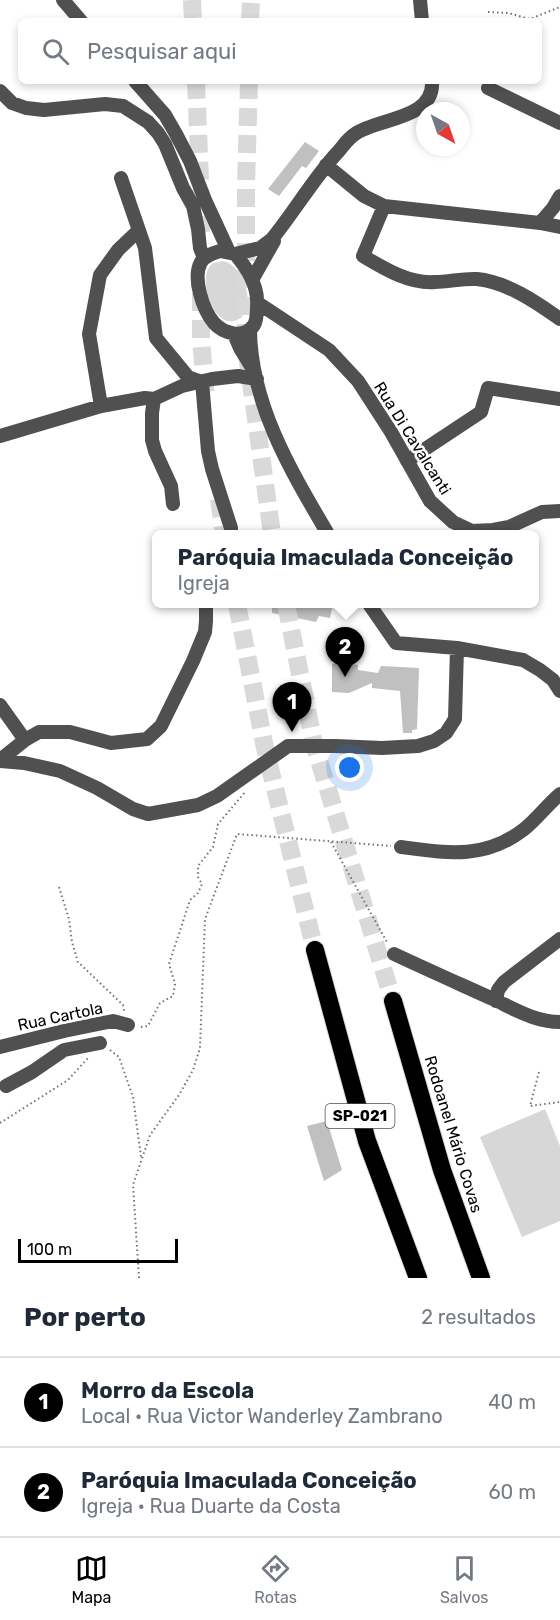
<!DOCTYPE html>
<html lang="pt">
<head>
<meta charset="utf-8">
<style>
  :root { --surface:#fff; --page:#f6f6f7; --text:#1f2937; --muted:#747a83; --line:#e0e1e3; --accent:#000 }
  body { margin:0; font-family:Rubik,sans-serif; background:var(--page); color:var(--text) }
  .compass { position:absolute; left:416px; top:102px; width:54px; height:54px; border-radius:50%; background:var(--surface); box-shadow:0 3px 9px #0003; rotate:140deg }
  .scale { position:absolute; left:18px; bottom:15px; width:160px; box-sizing:border-box; padding-left:6px; border:3px solid #000; border-top:0; font-size:16px; line-height:21px; white-space:nowrap; color:#000; -webkit-text-stroke:4px #fff; paint-order:stroke }
  .you { position:absolute; left:350px; top:768px; width:21px; height:21px; margin:-15px; border:4px solid #fff; border-radius:50%; background:#1a73e8; box-shadow:0 0 0 9px #1a73e833 }
  .badge { display:grid; place-items:center; width:39px; height:39px; border-radius:50%; background:var(--accent); color:#fff; font-size:20px; font-weight:700 }
  .pin { position:absolute; translate:-50% -50px; filter:drop-shadow(0 2px 3px #0008) }
  .pin::after { content:''; position:absolute; top:32px; width:21px; height:18px; background:inherit; clip-path:polygon(0 0,100% 0,50% 100%) }
  .popup { position:absolute; left:152px; top:530px; width:387px; height:78px; box-sizing:border-box; display:grid; place-content:center; border-radius:9px; background:var(--surface); filter:drop-shadow(0 2px 4px #0005); font-size:20px; white-space:nowrap; color:var(--muted) }
  .popup b { font-size:22px; color:var(--text) }
  .popup::after { content:''; position:absolute; left:50%; top:100%; margin-left:-12px; border:12px solid transparent; border-top-color:var(--surface) }
  .list { margin:0; padding:0; list-style:none }
  h2 { display:flex; justify-content:space-between; align-items:center; height:78px; margin:0; padding:0 24px; font-size:26px }
  h2 small { font-size:20px; font-weight:400; color:var(--muted) }
  .list li { display:grid; grid-template-columns:39px 1fr auto; gap:18px; align-items:center; box-sizing:border-box; height:90px; padding:0 24px; border-top:2px solid var(--line) }
  .list b { display:block; font-size:22px; white-space:nowrap }
  .list p { margin:0; font-size:20px; white-space:nowrap; color:var(--muted) }
  .list em { font-size:20px; font-style:normal; color:var(--muted) }
  .icon { flex:none; width:33px; height:33px; fill:none; stroke:currentColor; stroke-width:2; stroke-linecap:round; stroke-linejoin:round }
  .map { position:relative; flex:none; width:560px; height:1278px; overflow:hidden }
  .search { position:absolute; background:var(--surface); box-shadow:0 3px 9px #0003; left:18px; right:18px; top:18px; height:66px; display:flex; align-items:center; gap:15px; box-sizing:border-box; padding:0 21px; border-radius:9px; color:var(--muted); font-size:22px }
  .sheet { height:258px; background:var(--surface) }
  nav { display:flex; justify-content:space-around; align-items:center; box-sizing:border-box; height:84px; border-top:2px solid var(--line); background:var(--surface); font-size:16px; color:var(--muted) }
  nav a { display:grid; justify-items:center; gap:3px }
  nav .on { color:var(--accent) }
  .map>svg:first-child { display:block }
  .green { fill:#d7d7d7 }
  .building { fill:#c0c0c0 }
  .lines { fill:none; stroke-linecap:round; stroke-linejoin:round }
  .highway-tunnel { stroke:#d9d9d9; stroke-width:18; stroke-dasharray:18 9; stroke-linecap:butt }
  .highway-casing { stroke:#dbdbdb; stroke-width:20 }
  .path { stroke:#727272; stroke-width:2; stroke-dasharray:1.5 3; stroke-linecap:butt }
  .minor { stroke:#505050; stroke-width:14 }
  .highway { stroke:#000; stroke-width:18 }
  .labels { text-anchor:middle; stroke-width:5; stroke-linejoin:round; paint-order:stroke }
  .shield { fill:#fff; stroke:#4c4c4c; stroke-width:1.5 }
  .shield-label { font-size:15px; font-weight:bold; fill:#000 }
  .street-label { font-size:16px; fill:#000; stroke:#fff }
</style>
</head>
<body>
<div class="map">
<svg width="560" height="1278" viewBox="0 0 560 1278">
  <rect width="100%" height="100%" fill="#fff"/>
  <path class="green" d="M223 261C242 265 254 297 244 314 241 318 241 318 237 320 213 330 198 280 210 266 213 262 218 262 223 261Z
    M545 1109 560 1146V1221L522 1237 480 1137Z"/>
  <path class="building" d="M305 142 319 151 306 168 302 166 279 196 268 189Z
    M272 603H322V606L332 608 330 618 319 616 316 622 272 613Z
    M342 657H347L352 664 358 665V670L378 673 381 666 419 668 417 729 412 730V733H403L400 691 372 688V683L349 693 332 692V664L337 663Z
    M327 1121 342 1170 324 1181 307 1126Z"/>
  <g class="lines">
    <path class="highway-tunnel" d="M192 0 193 21
      M250 21 251 0
      M196 81 200 180 201 232
      M249 81 246 185V347L272 534
      M201 293V340L206 397
      M219 499 224 534
      M237 604 265 748 315 950
      M286 604 314 744 393 1001"/>
    <g class="highway-casing">
      <path id="highway" d="M315 950 367 1141 418 1278
        M393 1001 442 1170 481 1278"/>
    </g>
    <path class="path" d="M488 12 508 13 530 19 560 7
      M331 842 388 944
      M59 887 69 919 72 942 78 962 123 1005 124 1011
      M141 1027 148 1026 160 1003 173 996 175 984 169 964 190 900 198 893 202 884 198 877V866L213 847 218 824 246 791
      M110 1050 119 1057 133 1097 141 1157
      M539 1072 530 1106 560 1102
      M0 1123 68 1080 88 1058
      M139 1278 133 1185 150 1135 179 1095 193 1070 200 1048 205 919 237 834 391 846"/>
    <path class="minor" d="M63 0 81 21
      M420 0 422 21
      M135 81 165 115 176 134 190 161 205 200 229 252
      M488 88 560 123
      M0 91 12 103 26 108 44 110 105 104 123 106 148 122 158 133 165 144 183 188 193 206 198 229 200 248 204 258
      M326 165 364 196 384 206 540 223 560 227
      M121 178 145 248 156 338 188 377 202 382
      M384 206 363 256C385 269 409 284 435 282 449 282 463 278 477 279 507 282 536 302 560 319
      M540 223 553 208 560 196
      M220 251 235 254C248 269 259 287 257 307 257 313 257 320 254 325 244 340 223 333 214 323 203 310 192 278 201 262 205 256 213 253 220 251Z
      M235 254 260 248 272 239C294 212 312 181 336 154 342 148 347 139 355 134 377 118 435 120 432 81
      M252 280 274 241
      M258 303 329 350 358 381 391 432 430 501 453 522 472 531 493 530 509 527 542 512 560 511
      M250 330C251 405 291 471 328 534
      M234 334 240 348 251 366
      M202 382 208 451 212 469 231 528V534
      M154 399 152 413V440L155 451 171 486 173 504
      M101 406 89 334 100 275 118 250 139 230
      M0 436 101 406 145 398 154 399 182 386 212 379 238 376 257 379
      M407 461 481 412 488 388 560 399
      M369 604 396 643 457 648 523 660 540 670 553 680 560 691
      M0 705 25 740
      M0 760 25 740 39 732H70L111 743 147 739 161 726 193 661 205 632 206 621V604
      M0 761 24 763 60 771 97 788 133 809 148 814 198 805 217 796 288 746H336L382 748 418 746 434 741 446 733 455 719 457 648
      M401 847C446 853 484 860 523 830 536 820 547 805 560 794
      M394 954C428 970 462 985 495 1000 516 1010 536 1022 560 1022
      M496 1001 498 990 504 982 560 939
      M0 1047 64 1031 113 1021 128 1025
      M6 1086 32 1072 64 1050 100 1043"/>
    <use href="#highway" class="highway"/>
  </g>
  <g class="labels">
    <rect class="shield" x="325.5" y="1104" width="69" height="24" rx="4.5"/>
    <g class="shield-label">
      <text x="360" y="1121">SP-021</text>
    </g>
    <g class="street-label">
      <text transform="translate(413 438) rotate(58)" y="6">Rua Di Cavalcanti</text>
      <text transform="translate(60 1016) rotate(-12)" y="6">Rua Cartola</text>
      <text transform="translate(454 1134) rotate(73)" y="6">Rodoanel Mário Covas</text>
    </g>
  </g>
</svg>
<svg class="compass" viewBox="-18 -18 36 36"><path d="M0-13l5 13h-10z" fill="#e53935"/><path d="M0 13l5-13h-10z" fill="#747a83"/></svg>
<div class="scale">100 m</div>
<div class="you"></div>
<div class="pin badge" style="left:292px;top:732px">1</div>
<div class="pin badge" style="left:345px;top:677px">2</div>
<div class="popup"><b>Paróquia Imaculada Conceição</b>Igreja</div>
<div class="search"><svg class="icon" aria-label="search" viewBox="0 0 24 24"><circle cx="10" cy="10" r="6"/><path d="M15 15l6 6"/></svg>Pesquisar aqui</div>
</div>
<section class="sheet">
<h2>Por perto<small>2 resultados</small></h2>
<ul class="list">
<li><span class="badge">1</span><div><b>Morro da Escola</b><p>Local · Rua Victor Wanderley Zambrano</p></div><em>40 m</em></li>
<li><span class="badge">2</span><div><b>Paróquia Imaculada Conceição</b><p>Igreja · Rua Duarte da Costa</p></div><em>60 m</em></li>
</ul>
</section>
<nav>
<a class="on"><svg class="icon" aria-label="map" viewBox="0 0 24 24"><path d="M3 6l6-2 6 2 6-2v14l-6 2-6-2-6 2zM9 4v14M15 6v14"/></svg>Mapa</a>
<a><svg class="icon" aria-label="directions" viewBox="0 0 24 24"><path d="M12 3l9 9-9 9-9-9zM9 14v-3h6M13 9l2 2-2 2"/></svg>Rotas</a>
<a><svg class="icon" aria-label="saved" viewBox="0 0 24 24"><path d="M7 4h10v16l-5-4-5 4z"/></svg>Salvos</a>
</nav>
</body>
</html>
